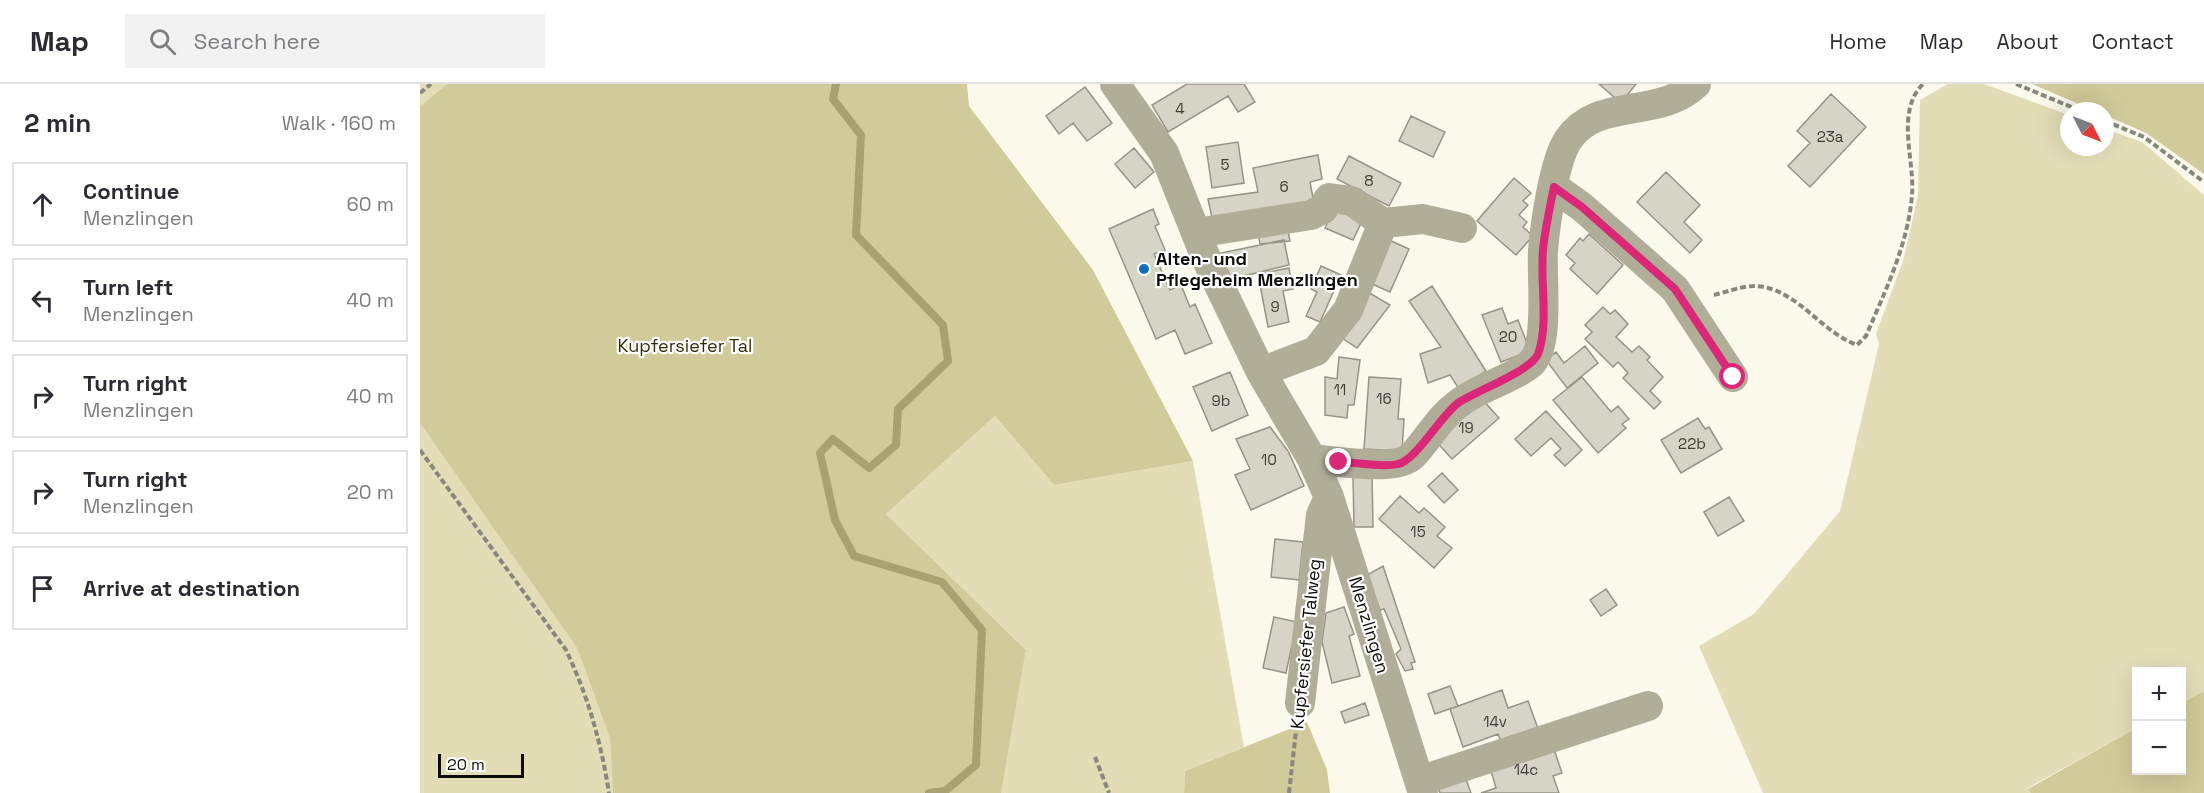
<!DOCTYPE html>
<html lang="en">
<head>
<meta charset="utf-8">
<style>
  :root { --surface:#fff; --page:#f2f2f3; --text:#2b2b33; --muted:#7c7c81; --line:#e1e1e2 }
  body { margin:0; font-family:"Space Grotesk",sans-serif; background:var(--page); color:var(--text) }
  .controls { position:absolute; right:18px; bottom:18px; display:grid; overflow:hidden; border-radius:0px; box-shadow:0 6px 24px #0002 }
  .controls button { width:54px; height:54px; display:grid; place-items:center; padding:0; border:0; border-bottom:2px solid var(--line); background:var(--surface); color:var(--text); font:30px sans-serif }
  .compass { position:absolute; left:1640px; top:18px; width:54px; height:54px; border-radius:50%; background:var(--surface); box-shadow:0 6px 24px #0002; rotate:132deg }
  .scale { position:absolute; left:18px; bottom:15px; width:86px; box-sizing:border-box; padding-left:6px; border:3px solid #0d0c08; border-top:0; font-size:16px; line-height:21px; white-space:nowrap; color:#0d0c08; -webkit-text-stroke:4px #fff; paint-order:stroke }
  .stop { position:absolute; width:18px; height:18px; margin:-14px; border:4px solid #db2777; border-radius:50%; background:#fff }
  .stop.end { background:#db2777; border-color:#fff; box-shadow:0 2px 6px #0008 }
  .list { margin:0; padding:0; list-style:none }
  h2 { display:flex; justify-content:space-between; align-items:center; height:78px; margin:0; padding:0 24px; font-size:26px }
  h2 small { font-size:20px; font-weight:400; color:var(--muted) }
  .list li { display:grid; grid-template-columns:39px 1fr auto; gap:18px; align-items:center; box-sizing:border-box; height:84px; margin:0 12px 12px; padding:0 12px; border:2px solid var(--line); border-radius:0px }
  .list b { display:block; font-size:22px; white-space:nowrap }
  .list p { margin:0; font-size:20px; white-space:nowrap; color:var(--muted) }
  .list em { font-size:20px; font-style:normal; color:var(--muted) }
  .icon { flex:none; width:33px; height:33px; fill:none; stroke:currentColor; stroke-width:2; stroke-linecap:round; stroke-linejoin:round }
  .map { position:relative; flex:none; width:1784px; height:709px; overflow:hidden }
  header { display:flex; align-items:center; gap:36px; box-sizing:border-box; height:84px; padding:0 30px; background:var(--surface); border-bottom:2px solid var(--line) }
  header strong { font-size:28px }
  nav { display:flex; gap:33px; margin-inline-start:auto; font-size:21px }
  .search { width:420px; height:54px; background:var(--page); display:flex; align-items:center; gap:15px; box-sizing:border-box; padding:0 21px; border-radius:0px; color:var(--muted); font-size:22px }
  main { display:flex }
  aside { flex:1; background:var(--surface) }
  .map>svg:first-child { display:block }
  .green { fill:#e2ddb7 }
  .forest { fill:#d1ca9a }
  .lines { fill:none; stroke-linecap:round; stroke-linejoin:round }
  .stream { stroke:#a8a173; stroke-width:8 }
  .building { fill:#d6d4c6; stroke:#959487; stroke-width:1.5 }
  .path { stroke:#88877d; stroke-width:4; stroke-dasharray:6 3; stroke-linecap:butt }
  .minor { stroke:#b0ad99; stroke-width:30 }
  .route { stroke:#db2777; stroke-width:8 }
  .poi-dot { fill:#146cb9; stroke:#fff; stroke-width:2 }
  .labels { text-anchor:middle; stroke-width:4.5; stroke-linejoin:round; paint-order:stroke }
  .number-label { font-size:15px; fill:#3f3e38 }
  .poi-label { font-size:18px; font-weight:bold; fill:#0d0c08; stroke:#fff; text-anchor:start }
  .park-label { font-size:18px; fill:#342e06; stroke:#fff }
  .street-label { font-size:18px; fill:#0d0c08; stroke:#fff }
</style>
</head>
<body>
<header>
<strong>Map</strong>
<div class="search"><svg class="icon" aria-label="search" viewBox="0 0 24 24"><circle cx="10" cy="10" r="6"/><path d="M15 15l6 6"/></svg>Search here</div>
<nav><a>Home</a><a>Map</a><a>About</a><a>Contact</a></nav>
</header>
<main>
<aside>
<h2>2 min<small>Walk · 160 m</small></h2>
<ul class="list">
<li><svg class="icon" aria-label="ahead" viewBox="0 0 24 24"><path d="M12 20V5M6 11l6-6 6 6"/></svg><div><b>Continue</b><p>Menzlingen</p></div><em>60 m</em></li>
<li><svg class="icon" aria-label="left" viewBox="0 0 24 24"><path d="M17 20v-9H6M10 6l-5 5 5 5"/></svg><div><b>Turn left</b><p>Menzlingen</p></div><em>40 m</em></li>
<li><svg class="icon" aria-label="right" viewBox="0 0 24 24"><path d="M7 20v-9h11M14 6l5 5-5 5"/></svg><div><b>Turn right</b><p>Menzlingen</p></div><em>40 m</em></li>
<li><svg class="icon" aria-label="right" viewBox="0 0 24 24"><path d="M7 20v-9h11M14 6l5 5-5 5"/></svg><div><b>Turn right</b><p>Menzlingen</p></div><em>20 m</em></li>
<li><svg class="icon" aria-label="arrive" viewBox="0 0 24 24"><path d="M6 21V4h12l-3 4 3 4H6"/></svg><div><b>Arrive at destination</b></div></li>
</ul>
</aside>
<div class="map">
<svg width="1784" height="709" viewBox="0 0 1784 709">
  <rect width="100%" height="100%" fill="#fbf9eb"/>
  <path class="green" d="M0 0H27L0 22Z
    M1528 0H1564L1649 31V63H1685V45L1722 58 1784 111V607L1762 619V588H1716V644L1608 704 1611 709H1343L1279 562 1334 530 1420 427 1459 260 1456 250 1484 174 1498 111 1500 16Z
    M575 332 634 401 773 377 824 663 765 687 764 709H581L606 566 466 430Z
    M0 339 157 564 190 654 193 709H0Z"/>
  <path class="forest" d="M27 0H547L549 22 673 186 773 377 634 401 575 332 466 430 606 566 581 709H193L190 654 157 564 0 339V22Z
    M1612 0H1784V90L1726 49 1685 31V27H1675Z
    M1784 607V709H1611L1608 705 1716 644V686H1762V619Z
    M887 638 907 686 910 709H764L765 687Z"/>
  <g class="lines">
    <path class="stream" d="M416 0 413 15 441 51 436 151 523 241 528 277 478 325 476 361 449 384 413 355 400 369 415 436 434 472 522 498 562 546 556 681 525 707 509 709"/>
  </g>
  <path class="building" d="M767 0H824L835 18 818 28 808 12 748 48 732 21Z
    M1179 0H1216L1201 19Z
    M665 3 692 39 667 57 653 39 639 50 626 32Z
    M1411 10 1446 43 1390 103 1368 82 1390 59 1377 47Z
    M991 32 1025 48 1013 73 979 57Z
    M818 58 824 99 792 104 786 63Z
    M714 64 734 88 715 104 695 80Z
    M898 71 902 95 890 98 894 119 793 139 788 115 838 108 833 84Z
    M929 72 981 99 969 122 917 95Z
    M1246 88 1280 121 1264 138 1282 156 1270 169 1217 118Z
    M1094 94 1111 109 1103 117 1108 121 1099 131 1107 138 1103 143 1113 152 1096 171 1057 137Z
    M915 122 943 135 933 156 905 144Z
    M733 125 739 140 735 142 745 166 734 170 750 206 761 201 770 223 775 220 792 259 765 270 755 246 736 255 689 145Z
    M867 142 870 157 840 160 838 148Z
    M1169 150 1203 181 1177 210 1150 185 1155 179 1146 171 1160 154 1163 157Z
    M864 156 869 181 807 196 801 169Z
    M969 156 989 165 970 208 950 199Z
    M901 182 921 191 900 238 886 232 897 208 891 205Z
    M869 184 873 205 863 207 869 238 848 243 838 190Z
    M1012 202 1066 287 1039 305 1030 291 1008 299 1000 270 1021 263 989 217Z
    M946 207 970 221 937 264 919 252Z
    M1183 223 1190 230 1195 226 1208 240 1196 253 1212 268 1219 262 1230 273 1227 276 1243 293 1230 307 1241 318 1234 325 1203 294 1208 289 1198 278 1193 283 1165 255 1172 248 1165 241Z
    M1082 224 1088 240 1098 236 1110 267 1081 278 1062 231Z
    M1165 262 1178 279 1147 304 1126 276 1136 268 1144 279Z
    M919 273 940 276 934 321H928L927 334 905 331V293L917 295Z
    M810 288 828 331 792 347 773 303Z
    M949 293 981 295 978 335H984L982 367 944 365Z
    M1162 293 1191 328 1198 322 1209 335 1202 340 1206 344 1178 369 1133 316Z
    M1060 313 1079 334 1032 375 1013 354Z
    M1126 327 1162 366 1145 382 1134 371 1141 365 1131 354 1111 372 1095 355Z
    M1278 334 1285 345 1289 343 1302 365 1261 389 1241 356Z
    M850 343 868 367 884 402 831 426 815 391 830 385 816 355Z
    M1022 389 1038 406 1024 419 1008 402Z
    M952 390 953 443H934L933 391Z
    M980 412 999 429 1004 424 1025 443 1017 452 1032 464 1014 484 959 435Z
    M1309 413 1324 437 1298 452 1284 428Z
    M855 455 883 458 879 496 851 493Z
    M963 482 995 578 991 579 993 585 985 587 976 570 981 565 964 525 960 526 947 491Z
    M1186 505 1197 521 1181 532 1170 516Z
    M924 523 934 550 929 552 940 592 912 599 902 558 906 529Z
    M854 533 877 538 866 589 843 584Z
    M1030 602 1038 622 1015 630 1008 610Z
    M1082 606 1088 624 1108 617 1120 650 1083 663 1078 650 1043 663 1030 625Z
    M945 619 949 631 925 639 921 628Z
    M1132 659 1142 689 1133 692 1139 709H1061L1076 704 1069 680Z
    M1044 690 1051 709H1020L1016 699Z"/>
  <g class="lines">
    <path class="path" d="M1596 0 1661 27
      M0 9 11 0
      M1685 37 1724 53 1784 98
      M1294 211C1306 208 1322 202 1335 202 1377 204 1399 247 1437 261L1446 252C1465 207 1488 161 1492 111 1495 76 1475 28 1503 0
      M0 366 146 566C168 612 181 658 189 709
      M675 673 689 709
      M869 709 876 647"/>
    <path class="minor" d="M695 0 744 69 786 174 841 288 892 375 909 413 1003 709
      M1134 103 1162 123 1255 205 1313 293
      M776 149 891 131 903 125 909 114 932 117 963 139 1003 135 1042 144
      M841 288 896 267 928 226 963 139
      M892 375C914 377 978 388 993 371 1009 354 1019 334 1038 320 1059 303 1090 296 1109 281 1131 265 1121 193 1123 167 1125 141 1134 77 1148 56 1177 12 1239 36 1276 0
      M880 619 901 431 909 413
      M999 697 1228 622"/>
  </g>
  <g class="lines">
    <path class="route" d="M919 378C935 378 964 384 978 380 995 377 1020 333 1038 319 1056 307 1111 287 1118 270 1129 241 1120 197 1123 166 1125 145 1130 123 1134 103L1162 123 1255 205 1313 293"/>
  </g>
  <circle class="poi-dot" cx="724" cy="185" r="6"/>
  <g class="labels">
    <g class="number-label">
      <text x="760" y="30">4</text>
      <text x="1410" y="58">23a</text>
      <text x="805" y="86">5</text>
      <text x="949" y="102">8</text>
      <text x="864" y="108">6</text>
      <text x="855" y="228">9</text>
      <text x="1088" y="258">20</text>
      <text x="920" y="311">11</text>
      <text x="964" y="320">16</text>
      <text x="801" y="322">9b</text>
      <text x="1046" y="349">19</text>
      <text x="1272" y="365">22b</text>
      <text x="849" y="381">10</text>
      <text x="998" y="453">15</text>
      <text x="1075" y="643">14v</text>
      <text x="1106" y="691">14c</text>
    </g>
    <g class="poi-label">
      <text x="736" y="181">Alten- und<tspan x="736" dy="21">Pflegeheim Menzlingen</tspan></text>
    </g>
    <g class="park-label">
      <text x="265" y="268">Kupfersiefer Tal</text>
    </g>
    <g class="street-label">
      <text transform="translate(949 541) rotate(73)" y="6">Menzlingen</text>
      <text transform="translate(886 560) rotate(-84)" y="6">Kupfersiefer Talweg</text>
    </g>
  </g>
</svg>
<div class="controls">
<button>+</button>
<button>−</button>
</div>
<svg class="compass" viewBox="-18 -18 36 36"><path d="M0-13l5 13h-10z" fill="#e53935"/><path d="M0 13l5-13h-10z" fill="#7c7c81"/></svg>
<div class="scale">20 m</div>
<div class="stop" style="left:1313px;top:293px"></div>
<div class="stop end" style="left:919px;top:378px"></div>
</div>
</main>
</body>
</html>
